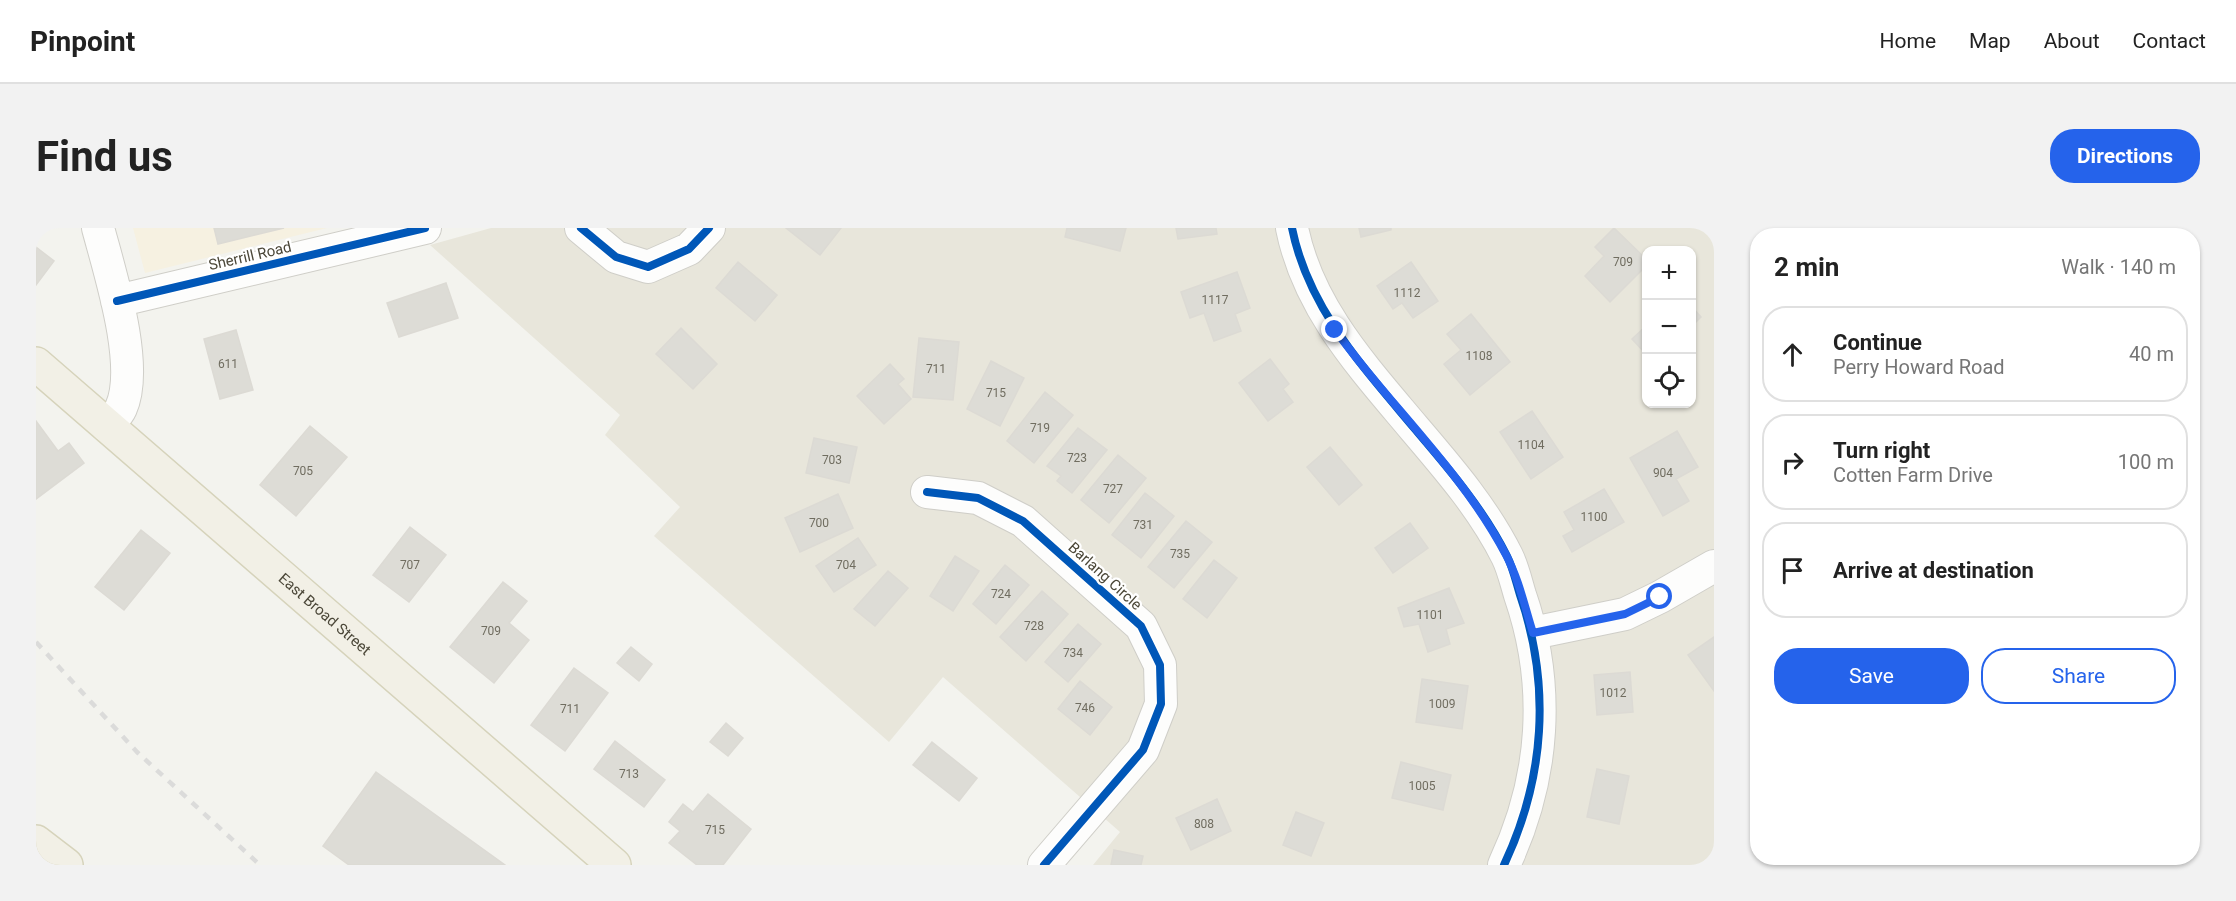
<!DOCTYPE html>
<html lang="en">
<head>
<meta charset="utf-8">
<style>
  :root { --surface:#fff; --page:#f2f2f2; --text:#222; --muted:#767676; --line:#e0e0e0; --accent:#2563eb }
  body { margin:0; font-family:Roboto,sans-serif; background:var(--page); color:var(--text) }
  .controls { position:absolute; right:18px; top:18px; display:grid; overflow:hidden; border-radius:12px; box-shadow:0 2px 4px #0004 }
  .controls button { width:54px; height:54px; display:grid; place-items:center; padding:0; border:0; border-bottom:2px solid var(--line); background:var(--surface); color:var(--text); font:30px sans-serif }
  .stop { position:absolute; width:18px; height:18px; margin:-14px; border:4px solid #2563eb; border-radius:50%; background:#fff }
  .stop.end { background:#2563eb; border-color:#fff; box-shadow:0 2px 6px #0008 }
  .list { margin:0; padding:0; list-style:none }
  h2 { display:flex; justify-content:space-between; align-items:center; height:78px; margin:0; padding:0 24px; font-size:26px }
  h2 small { font-size:20px; font-weight:400; color:var(--muted) }
  .list li { display:grid; grid-template-columns:39px 1fr auto; gap:18px; align-items:center; box-sizing:border-box; height:96px; margin:0 12px 12px; padding:0 12px; border:2px solid var(--line); border-radius:24px }
  .list b { display:block; font-size:22px; white-space:nowrap }
  .list p { margin:0; font-size:20px; white-space:nowrap; color:var(--muted) }
  .list em { font-size:20px; font-style:normal; color:var(--muted) }
  .actions { display:flex; gap:12px; padding:18px 24px }
  .actions a { flex:1; padding:14px 0; border:2px solid var(--accent); border-radius:24px; text-align:center; font-size:21px; color:var(--accent) }
  .actions .main { background:var(--accent); color:#fff }
  .icon { flex:none; width:33px; height:33px; fill:none; stroke:currentColor; stroke-width:2; stroke-linecap:round; stroke-linejoin:round }
  .map { position:relative; flex:none; width:1678px; height:637px; overflow:hidden; border-radius:24px }
  header { display:flex; align-items:center; gap:36px; box-sizing:border-box; height:84px; padding:0 30px; background:var(--surface); border-bottom:2px solid var(--line) }
  header strong { font-size:28px }
  nav { display:flex; gap:33px; margin-inline-start:auto; font-size:21px }
  .intro { display:flex; align-items:center; justify-content:space-between; box-sizing:border-box; height:144px; padding:0 36px }
  h1 { margin:0; font-size:42px }
  .button { padding:15px 27px; border-radius:24px; background:var(--accent); color:#fff; font-size:21px; font-weight:700 }
  main { display:flex; gap:36px; padding:0 36px }
  aside { flex:1; background:var(--surface); border-radius:24px; box-shadow:0 2px 4px #0004 }
  .map>svg:first-child { display:block }
  .residential { fill:#e8e6db; fill-rule:evenodd }
  .commercial { fill:#f6f1e1 }
  .building { fill:#dddcd6; stroke:#dcdad4; stroke-width:1.5 }
  .lines { fill:none; stroke-linecap:round; stroke-linejoin:round }
  .minor-casing { stroke:#cfcec8; stroke-width:34 }
  .major-casing { stroke:#d6d3bb; stroke-width:36 }
  .minor { stroke:#fdfdfc; stroke-width:32 }
  .major { stroke:#f2f0e6; stroke-width:33 }
  .rail { stroke:#dbdbda; stroke-width:4.5; stroke-dasharray:8 8; stroke-linecap:butt }
  .cycleway-casing { stroke:#fff; stroke-width:11 }
  .cycleway { stroke:#0057b8; stroke-width:8 }
  .route { stroke:#2563eb; stroke-width:8 }
  .labels { text-anchor:middle; stroke-width:4.5; stroke-linejoin:round; paint-order:stroke }
  .number-label { font-size:12px; fill:#706d60 }
  .street-label { font-size:15px; fill:#4b4738; stroke:#fff }
</style>
</head>
<body>
<header>
<strong>Pinpoint</strong>
<nav><a>Home</a><a>Map</a><a>About</a><a>Contact</a></nav>
</header>
<div class="intro"><h1>Find us</h1><a class="button">Directions</a></div>
<main>
<div class="map">
<svg width="1678" height="637" viewBox="0 0 1678 637">
  <rect width="100%" height="100%" fill="#f3f3ee"/>
  <path class="residential" d="M455 0H1678V637H1057L1084 604 907 449 853 514 618 308 644 279 569 207 584 187 394 17ZM1610 22H1656V176H1610Z"/>
  <path class="commercial" d="M97 0H291L109 45Z"/>
  <path class="building" d="M178 0H248L182 16Z
    M750 0H805L784 27Z
    M1031 0H1090L1084 23 1029 9Z
    M1140 0H1180L1181 6 1142 11Z
    M1323 0H1355V2L1325 9Z
    M1578 0 1610 31V38L1574 74 1549 48 1568 28 1559 19Z
    M0 19 18 33 0 57Z
    M702 34 741 67 719 93 680 60Z
    M1375 34 1402 73 1377 90 1366 75 1357 81 1341 58Z
    M1201 44 1214 80 1199 86 1205 103 1178 113 1168 85 1154 90 1145 64Z
    M410 55 422 90 363 109 351 75Z
    M1656 79 1665 89 1656 98Z
    M1435 86 1474 134 1434 167 1408 136 1425 122 1411 106Z
    M1610 98V126L1596 111Z
    M645 100 681 136 657 161 620 126Z
    M200 102 217 162 184 171 168 111Z
    M883 110 923 114 917 172 877 169Z
    M1234 131 1253 156 1247 161 1257 174 1232 193 1203 155Z
    M955 133 988 150 964 198 931 181Z
    M854 136 868 151 862 156 875 171 848 196 821 168Z
    M1009 164 1037 187 998 235 971 213Z
    M1496 183 1527 229 1495 251 1464 204Z
    M0 193 22 223 33 215 48 235 0 271Z
    M274 198 311 229 260 288 224 257Z
    M1042 200 1071 222 1036 265 1021 253 1025 248 1011 238Z
    M1641 203 1662 239 1640 251 1653 273 1627 288 1594 230Z
    M778 210 821 219 813 255 770 245Z
    M1294 219 1326 257 1303 277 1271 239Z
    M1082 227 1110 250 1073 295 1045 272Z
    M1568 261 1588 294 1536 324 1527 308 1538 302 1528 284Z
    M1109 265 1138 288 1105 330 1076 307Z
    M802 266 817 300 764 324 749 290Z
    M1150 293 1176 314 1138 360 1112 339Z
    M1374 295 1392 320 1357 345 1339 320Z
    M374 299 410 327 373 374 337 347Z
    M105 302 134 325 88 382 59 359Z
    M822 310 840 337 798 364 780 338Z
    M919 328 943 343 917 383 894 368Z
    M1178 332 1201 350 1171 390 1147 371Z
    M969 337 993 357 960 396 937 376Z
    M852 343 872 360 839 398 818 381Z
    M467 354 491 373 473 395 493 412 458 455 414 419Z
    M1413 360 1428 395 1410 401 1414 416 1392 424 1383 396 1368 399 1362 380Z
    M1006 363 1032 386 990 433 964 409Z
    M1042 396 1065 416 1032 454 1009 434Z
    M1678 409V463L1652 427Z
    M595 419 616 436 603 453 581 435Z
    M538 440 572 465 529 523 495 497Z
    M1594 444 1597 484 1561 487 1558 447Z
    M1386 451 1432 458 1426 501 1380 494Z
    M1044 453 1076 479 1054 507 1022 481Z
    M690 495 707 510 692 528 674 514Z
    M579 513 629 552 608 579 558 541Z
    M896 514 941 550 923 573 877 537Z
    M1365 534 1415 547 1407 582 1356 570Z
    M1561 541 1593 548 1583 596 1551 589Z
    M340 544 469 637H313L287 618Z
    M672 566 715 601 687 637H661L633 615 644 603 633 594 647 576 657 584Z
    M1181 571 1195 603 1155 622 1140 590Z
    M1260 584 1288 595 1275 628 1247 617Z
    M1078 622 1107 628 1105 637H1075Z"/>
  <g class="lines">
    <g class="minor-casing">
      <path id="minor" d="M62 0C74 45 104 138 85 180 82 187 75 193 71 198
        M545 0 580 29 612 39 653 21 673 0
        M1256 0C1272 80 1327 139 1378 200 1412 240 1447 280 1471 328 1477 340 1480 354 1484 367 1515 457 1509 550 1468 637
        M81 73 389 0
        M891 264 942 270 987 293 1105 398 1124 437 1125 476 1107 522 1008 637
        M1497 405 1589 386 1624 369 1678 338"/>
    </g>
    <g class="major-casing">
      <g id="major">
        <path id="s1" d="M0 136 578 637"/>
        <path d="M0 614 30 637"/>
      </g>
    </g>
    <use href="#minor" class="minor"/>
    <use href="#major" class="major"/>
    <path class="rail" d="M0 414 101 524 224 637"/>
    <g class="cycleway-casing">
      <path id="cycleway" d="M545 0 580 29 612 39 653 21 673 0
        M1256 0C1272 80 1327 139 1378 200 1412 240 1447 280 1471 328 1477 340 1480 354 1484 367 1515 457 1509 550 1468 637
        M81 73 389 0
        M891 264 942 270 987 293 1105 398 1124 437 1125 476 1107 522 1008 637"/>
    </g>
    <use href="#cycleway" class="cycleway"/>
  </g>
  <g class="lines">
    <path class="route" d="M1299 102C1354 178 1426 243 1470 327 1483 351 1489 380 1497 405L1589 386 1624 369"/>
  </g>
  <g class="labels">
    <g class="number-label">
      <text x="1587" y="38">709</text>
      <text x="1371" y="69">1112</text>
      <text x="1179" y="76">1117</text>
      <text x="1443" y="132">1108</text>
      <text x="192" y="140">611</text>
      <text x="900" y="145">711</text>
      <text x="960" y="169">715</text>
      <text x="1004" y="204">719</text>
      <text x="1495" y="221">1104</text>
      <text x="1041" y="234">723</text>
      <text x="796" y="236">703</text>
      <text x="267" y="247">705</text>
      <text x="1627" y="249">904</text>
      <text x="1077" y="265">727</text>
      <text x="1558" y="293">1100</text>
      <text x="783" y="299">700</text>
      <text x="1107" y="301">731</text>
      <text x="1144" y="330">735</text>
      <text x="374" y="341">707</text>
      <text x="810" y="341">704</text>
      <text x="965" y="370">724</text>
      <text x="1394" y="391">1101</text>
      <text x="998" y="402">728</text>
      <text x="455" y="407">709</text>
      <text x="1037" y="429">734</text>
      <text x="1577" y="469">1012</text>
      <text x="1406" y="480">1009</text>
      <text x="1049" y="484">746</text>
      <text x="534" y="485">711</text>
      <text x="593" y="550">713</text>
      <text x="1386" y="562">1005</text>
      <text x="1168" y="600">808</text>
      <text x="679" y="606">715</text>
    </g>
    <g class="street-label">
      <text transform="translate(214 28) rotate(-13)" y="5">Sherrill Road</text>
      <text transform="translate(1069 348) rotate(42)" y="5">Barlang Circle</text>
      <text dy="5" stroke="none"><textPath href="#s1" startOffset="382">East Broad Street</textPath></text>
    </g>
  </g>
</svg>
<div class="controls">
<button>+</button>
<button>−</button>
<button><svg class="icon" aria-label="locate" viewBox="0 0 24 24"><circle cx="12" cy="12" r="6"/><path d="M12 2v4M12 18v4M2 12h4M18 12h4"/></svg></button>
</div>
<div class="stop" style="left:1624px;top:369px"></div>
<div class="stop end" style="left:1299px;top:102px"></div>
</div>
<aside>
<h2>2 min<small>Walk · 140 m</small></h2>
<ul class="list">
<li><svg class="icon" aria-label="ahead" viewBox="0 0 24 24"><path d="M12 20V5M6 11l6-6 6 6"/></svg><div><b>Continue</b><p>Perry Howard Road</p></div><em>40 m</em></li>
<li><svg class="icon" aria-label="right" viewBox="0 0 24 24"><path d="M7 20v-9h11M14 6l5 5-5 5"/></svg><div><b>Turn right</b><p>Cotten Farm Drive</p></div><em>100 m</em></li>
<li><svg class="icon" aria-label="arrive" viewBox="0 0 24 24"><path d="M6 21V4h12l-3 4 3 4H6"/></svg><div><b>Arrive at destination</b></div></li>
</ul>
<div class="actions"><a class="main">Save</a><a>Share</a></div>
</aside>
</main>
</body>
</html>
